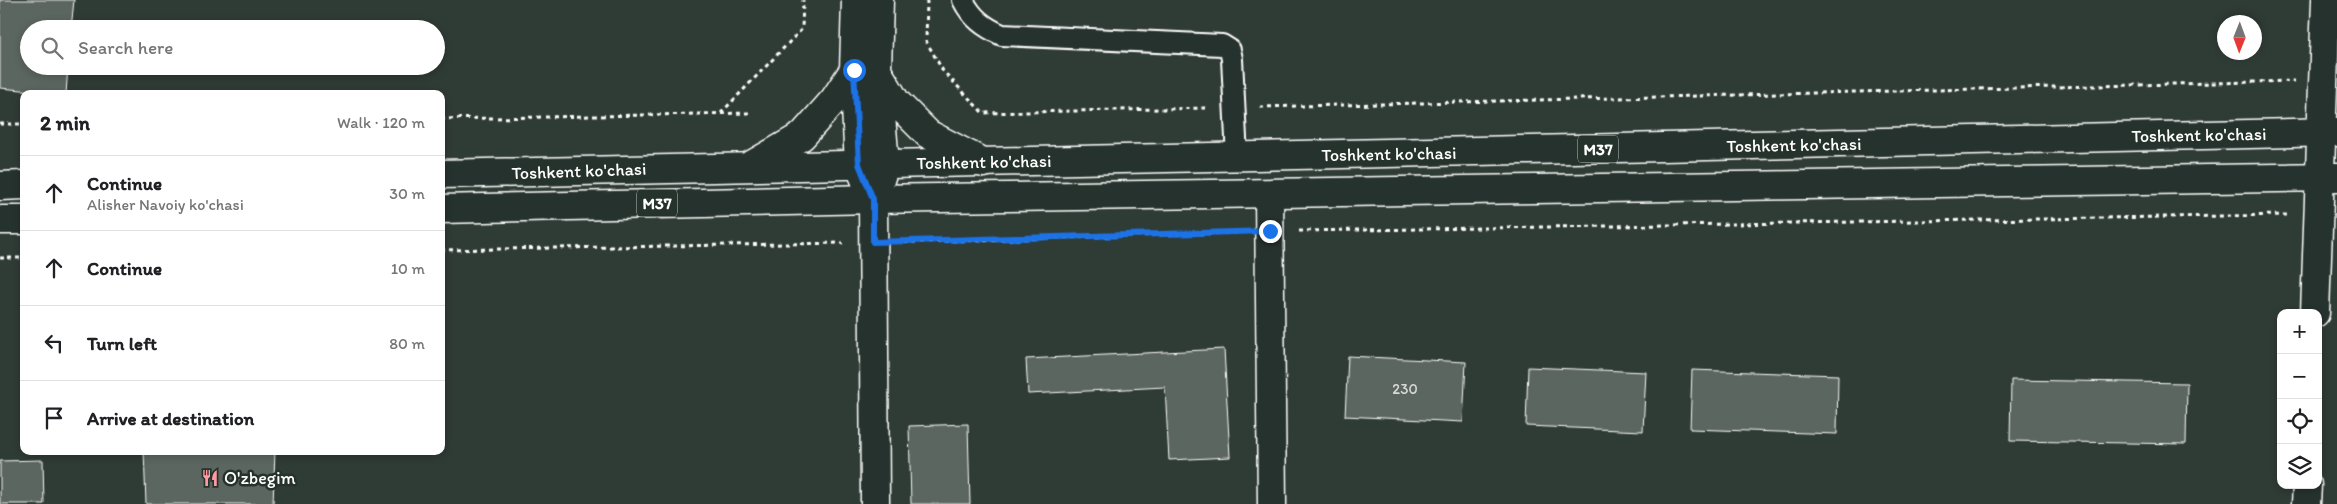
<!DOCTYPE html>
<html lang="en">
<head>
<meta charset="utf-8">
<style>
  :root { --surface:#fff; --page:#f6f6f6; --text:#202124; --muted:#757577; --line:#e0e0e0 }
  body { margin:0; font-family:Itim,sans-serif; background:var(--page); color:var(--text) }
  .controls { position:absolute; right:15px; bottom:15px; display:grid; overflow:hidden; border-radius:10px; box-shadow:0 2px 8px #0003 }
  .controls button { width:45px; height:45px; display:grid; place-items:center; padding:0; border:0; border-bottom:1px solid var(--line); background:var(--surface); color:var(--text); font:25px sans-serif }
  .compass { position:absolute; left:2217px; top:15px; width:45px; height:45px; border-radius:50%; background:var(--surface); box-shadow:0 2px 8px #0003; rotate:181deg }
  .stop { position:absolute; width:15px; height:15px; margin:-11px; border:4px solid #1a73e8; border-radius:50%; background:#fff }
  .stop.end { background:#1a73e8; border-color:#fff; box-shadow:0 1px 5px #0008 }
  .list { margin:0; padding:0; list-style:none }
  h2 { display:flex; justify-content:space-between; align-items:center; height:65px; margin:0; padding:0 20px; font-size:21px }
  h2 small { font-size:16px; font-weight:400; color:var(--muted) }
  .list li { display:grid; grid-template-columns:32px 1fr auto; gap:15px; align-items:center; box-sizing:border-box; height:75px; padding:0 20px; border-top:1px solid var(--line) }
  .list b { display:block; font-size:19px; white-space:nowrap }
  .list p { margin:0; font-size:16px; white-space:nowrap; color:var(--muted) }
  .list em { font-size:16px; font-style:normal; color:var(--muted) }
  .icon { flex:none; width:28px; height:28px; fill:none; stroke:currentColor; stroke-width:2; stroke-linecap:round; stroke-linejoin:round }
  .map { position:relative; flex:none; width:2337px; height:504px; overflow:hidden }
  .search { position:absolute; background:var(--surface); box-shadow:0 2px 8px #0003; left:20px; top:20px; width:425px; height:55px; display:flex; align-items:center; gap:12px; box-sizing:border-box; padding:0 18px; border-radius:28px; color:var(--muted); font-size:19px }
  .panel { position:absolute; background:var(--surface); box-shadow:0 2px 8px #0003; left:20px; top:90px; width:425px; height:365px; border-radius:10px }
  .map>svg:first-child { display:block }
  .building { fill:#5b6661; stroke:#fff }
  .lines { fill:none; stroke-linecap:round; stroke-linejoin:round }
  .service-casing { stroke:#fff; stroke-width:24 }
  .minor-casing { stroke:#fff; stroke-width:31 }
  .secondary-casing { stroke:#fff; stroke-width:31 }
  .trunk-casing { stroke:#fff; stroke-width:31 }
  .path { stroke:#fff; stroke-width:3; stroke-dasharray:4 4; stroke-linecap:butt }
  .service { stroke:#26332d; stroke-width:20 }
  .minor { stroke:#26332d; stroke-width:28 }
  .secondary { stroke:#26332d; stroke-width:28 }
  .trunk { stroke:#26332d; stroke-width:28 }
  .route { stroke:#1a73e8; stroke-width:6 }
  .labels { text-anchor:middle; stroke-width:5; stroke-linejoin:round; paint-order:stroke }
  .number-label { font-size:15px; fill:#d6d9d8 }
  .shield { fill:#26332d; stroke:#bec2c0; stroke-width:1 }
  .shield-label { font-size:16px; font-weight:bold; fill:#fff }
  .street-label { font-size:18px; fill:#fff; stroke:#26332d }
  .poi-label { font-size:18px; fill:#fff; stroke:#26332d; text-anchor:start }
</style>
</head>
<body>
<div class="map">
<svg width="2337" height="504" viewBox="0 0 2337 504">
  <rect width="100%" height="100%" fill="#2f3b35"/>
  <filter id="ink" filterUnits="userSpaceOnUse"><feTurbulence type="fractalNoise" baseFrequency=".02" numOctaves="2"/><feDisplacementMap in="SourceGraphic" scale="10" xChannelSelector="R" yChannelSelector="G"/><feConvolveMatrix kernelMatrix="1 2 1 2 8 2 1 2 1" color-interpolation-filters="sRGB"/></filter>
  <g filter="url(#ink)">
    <path class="building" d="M0 0H74L71 29H29V66H68L66 94 0 88Z
      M1224 349 1230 457 1169 460 1165 387 1028 394 1026 359Z
      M1348 356 1466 362 1463 422 1345 416Z
      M1528 367 1646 372 1643 431 1526 426Z
      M1692 370 1838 375 1837 434 1690 429Z
      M2011 380 2187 383 2186 444 2010 441Z
      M968 424 970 504H911L909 426Z
      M144 451H275L273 504H146Z
      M43 460 44 504H0V461Z"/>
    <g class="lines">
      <g class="service-casing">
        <path id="service" d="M963 0C972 18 984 27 1002 35L1222 45 1230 50 1232 59 1237 158"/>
      </g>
      <g class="minor-casing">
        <path id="minor" d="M1269 194 1272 504
          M873 199 875 504
          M2315 313 2326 0
          M2306 504 2307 485"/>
      </g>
      <g class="secondary-casing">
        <path id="secondary" d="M856 0 854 70 859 164 873 199
          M879 74 896 102 928 134 984 163
          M750 166 802 136 834 100 854 70
          M878 186 885 164 877 69 879 0"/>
      </g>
      <g class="trunk-casing">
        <path id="trunk" d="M441 174 2337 132
          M0 186 24 185
          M441 209 873 199 2337 177
          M0 220H24"/>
      </g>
      <path class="path" d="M927 0 926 41 943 71 983 113 1207 108
        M1260 107 2294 81
        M721 113 802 29 803 0
        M441 119 749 113
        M0 124H24
        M1299 231 2288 215
        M904 242 1238 232
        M441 250 843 243
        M0 258H24"/>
      <use href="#service" class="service"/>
      <use href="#minor" class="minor"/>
      <use href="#secondary" class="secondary"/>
      <use href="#trunk" class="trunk"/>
    </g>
  </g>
  <g class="lines" filter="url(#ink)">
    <path class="route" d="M854 70 859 164 873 199V242L1270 231"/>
  </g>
  <defs>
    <g id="restaurant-bare" transform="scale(1.35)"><path d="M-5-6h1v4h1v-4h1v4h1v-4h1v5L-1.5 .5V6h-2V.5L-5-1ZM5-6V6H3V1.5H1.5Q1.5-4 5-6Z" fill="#ff9aa2" stroke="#26332d" stroke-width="2.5" paint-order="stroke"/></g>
  </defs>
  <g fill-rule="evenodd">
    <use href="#restaurant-bare" x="210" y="478"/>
  </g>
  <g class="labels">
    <g class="number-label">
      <text x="1405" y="394">230</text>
    </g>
    <g class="shield">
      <rect x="1578" y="135.5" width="40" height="27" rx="4"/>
      <rect x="637" y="189.5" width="40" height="27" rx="4"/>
    </g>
    <g class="shield-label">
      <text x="1598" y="155">M37</text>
      <text x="657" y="209">M37</text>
    </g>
    <g class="street-label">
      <text transform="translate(2199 135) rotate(-1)" y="6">Toshkent ko'chasi</text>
      <text transform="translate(1794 145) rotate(-1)" y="6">Toshkent ko'chasi</text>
      <text transform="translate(1389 154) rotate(-1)" y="6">Toshkent ko'chasi</text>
      <text transform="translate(984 162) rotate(-1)" y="6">Toshkent ko'chasi</text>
      <text transform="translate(579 171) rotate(-2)" y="6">Toshkent ko'chasi</text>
    </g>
    <g class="poi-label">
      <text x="224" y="484">O'zbegim</text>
    </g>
  </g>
</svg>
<div class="controls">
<button>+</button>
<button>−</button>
<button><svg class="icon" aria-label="locate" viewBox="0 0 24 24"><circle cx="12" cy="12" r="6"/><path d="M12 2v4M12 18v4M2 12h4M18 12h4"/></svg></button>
<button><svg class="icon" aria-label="layers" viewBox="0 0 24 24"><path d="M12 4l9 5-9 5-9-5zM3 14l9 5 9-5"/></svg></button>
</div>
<svg class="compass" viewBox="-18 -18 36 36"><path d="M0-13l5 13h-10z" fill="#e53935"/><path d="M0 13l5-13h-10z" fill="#757577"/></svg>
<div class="stop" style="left:854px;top:70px"></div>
<div class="stop end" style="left:1270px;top:231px"></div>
<div class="search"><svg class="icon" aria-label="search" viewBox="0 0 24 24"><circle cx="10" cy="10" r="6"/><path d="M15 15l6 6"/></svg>Search here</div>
<section class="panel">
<h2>2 min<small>Walk · 120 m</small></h2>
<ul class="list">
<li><svg class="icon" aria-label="ahead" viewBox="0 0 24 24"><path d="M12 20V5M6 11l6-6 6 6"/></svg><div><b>Continue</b><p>Alisher Navoiy ko'chasi</p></div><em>30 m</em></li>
<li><svg class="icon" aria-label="ahead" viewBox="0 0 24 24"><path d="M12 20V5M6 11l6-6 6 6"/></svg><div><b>Continue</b></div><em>10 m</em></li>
<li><svg class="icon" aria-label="left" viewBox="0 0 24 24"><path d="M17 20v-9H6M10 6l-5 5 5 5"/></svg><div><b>Turn left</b></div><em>80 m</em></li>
<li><svg class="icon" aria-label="arrive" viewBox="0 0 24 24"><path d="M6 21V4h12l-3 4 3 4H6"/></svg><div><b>Arrive at destination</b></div></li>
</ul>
</section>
</div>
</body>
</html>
